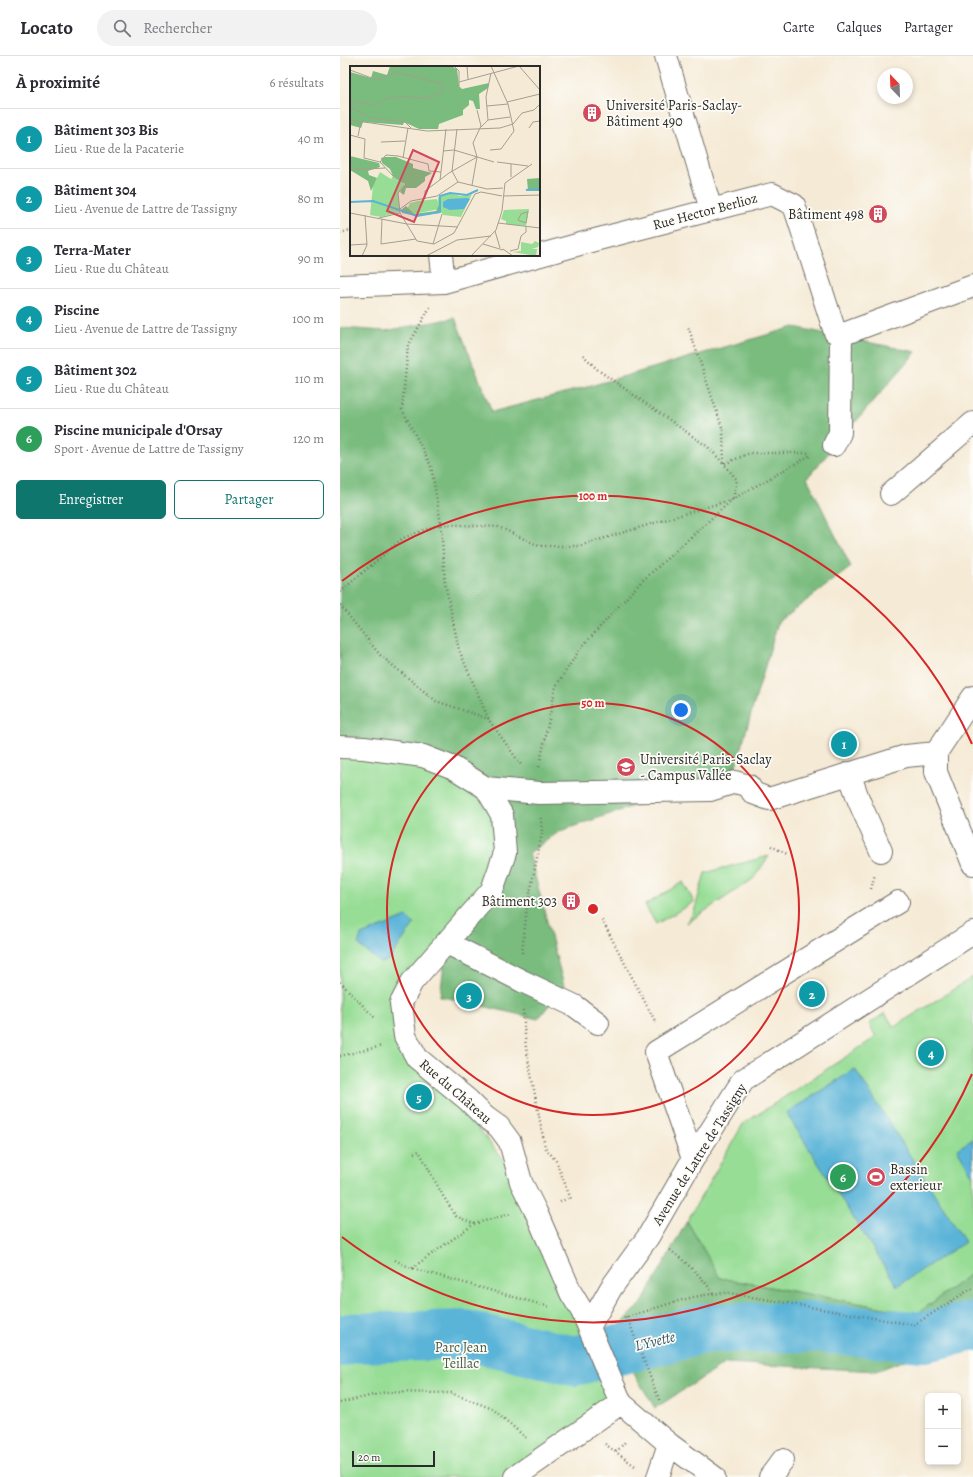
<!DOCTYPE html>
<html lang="fr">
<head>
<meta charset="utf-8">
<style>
  :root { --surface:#fff; --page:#f2f2f3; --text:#2b2b33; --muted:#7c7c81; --line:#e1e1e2; --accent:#0f766e }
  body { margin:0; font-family:Alegreya,serif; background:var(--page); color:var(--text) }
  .controls { position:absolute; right:12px; bottom:12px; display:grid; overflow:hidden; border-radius:6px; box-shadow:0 2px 6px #0003 }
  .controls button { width:36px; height:36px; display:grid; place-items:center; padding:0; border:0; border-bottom:1px solid var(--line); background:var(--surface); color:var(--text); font:20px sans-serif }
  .compass { position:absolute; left:537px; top:12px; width:36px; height:36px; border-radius:50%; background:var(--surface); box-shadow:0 2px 6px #0003; rotate:337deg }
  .scale { position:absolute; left:12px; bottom:10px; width:83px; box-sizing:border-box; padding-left:4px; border:2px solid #2b2b2b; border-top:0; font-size:11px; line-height:14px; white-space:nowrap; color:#2b2b2b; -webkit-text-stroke:3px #fdfcf7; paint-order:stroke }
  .you { position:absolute; left:341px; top:654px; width:14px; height:14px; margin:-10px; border:3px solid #fff; border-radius:50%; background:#1a73e8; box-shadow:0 0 0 6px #1a73e833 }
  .badge { display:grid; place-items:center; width:26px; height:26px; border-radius:50%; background:var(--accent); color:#fff; font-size:13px; font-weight:700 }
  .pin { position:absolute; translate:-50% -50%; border:2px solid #fff; box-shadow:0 1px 4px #0006 }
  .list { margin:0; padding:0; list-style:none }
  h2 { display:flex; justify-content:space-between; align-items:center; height:52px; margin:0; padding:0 16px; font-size:17px }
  h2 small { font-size:13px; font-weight:400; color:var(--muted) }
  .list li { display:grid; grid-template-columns:26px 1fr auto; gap:12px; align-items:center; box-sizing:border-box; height:60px; padding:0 16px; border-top:1px solid var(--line) }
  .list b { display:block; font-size:15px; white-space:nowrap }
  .list p { margin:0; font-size:13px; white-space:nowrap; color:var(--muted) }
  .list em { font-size:13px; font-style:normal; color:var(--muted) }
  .actions { display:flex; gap:8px; padding:12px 16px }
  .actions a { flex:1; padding:9px 0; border:1px solid var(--accent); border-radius:6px; text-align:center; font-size:14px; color:var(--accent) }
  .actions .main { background:var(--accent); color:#fff }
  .icon { flex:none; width:22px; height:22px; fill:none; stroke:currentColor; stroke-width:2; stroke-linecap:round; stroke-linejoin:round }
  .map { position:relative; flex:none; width:633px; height:1421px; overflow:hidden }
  header { display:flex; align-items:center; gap:24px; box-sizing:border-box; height:56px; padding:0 20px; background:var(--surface); border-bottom:1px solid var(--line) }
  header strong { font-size:19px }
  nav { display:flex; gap:22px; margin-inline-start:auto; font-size:14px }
  .search { width:280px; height:36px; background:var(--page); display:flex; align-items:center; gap:10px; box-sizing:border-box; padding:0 14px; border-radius:22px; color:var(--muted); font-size:15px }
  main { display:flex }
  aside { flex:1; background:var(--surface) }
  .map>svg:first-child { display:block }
  .green { fill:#97dd95; stroke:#618460 }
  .forest { fill:#79bc7e; stroke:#527454 }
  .water { fill:#5ab4d8; stroke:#427082 }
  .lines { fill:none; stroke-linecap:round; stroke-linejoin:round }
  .river { stroke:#5ab4d8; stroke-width:50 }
  .minor-casing { stroke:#726e66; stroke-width:24 }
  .path { stroke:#726e66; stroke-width:2.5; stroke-dasharray:1 3; stroke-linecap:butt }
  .minor { stroke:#fff; stroke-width:22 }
  .ring { fill:none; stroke:#d62828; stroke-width:2 }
  .labels { text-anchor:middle; stroke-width:3.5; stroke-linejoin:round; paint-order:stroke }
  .poi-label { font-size:14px; fill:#2b2b2b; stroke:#fdfcf7; text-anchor:start }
  .street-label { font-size:14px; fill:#2b2b2b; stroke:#fdfcf7 }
  .park-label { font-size:14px; fill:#4b604b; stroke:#fdfcf7 }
  .water-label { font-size:15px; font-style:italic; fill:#3b5b68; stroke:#fdfcf7 }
  .inset-river { fill:none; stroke:#5ab4d8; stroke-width:2 }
  .inset-road { fill:none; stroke:#a49e91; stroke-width:1 }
  .view { fill:#d1495b; fill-opacity:0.15; stroke:#d1495b; stroke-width:2 }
  .inset-edge { fill:none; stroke:#2b2b2b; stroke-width:2 }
  .centre { fill:#d62828; stroke:#fdfcf7; stroke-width:2 }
  .ring-label { font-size:12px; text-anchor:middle; font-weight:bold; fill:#d62828; stroke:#fdfcf7; stroke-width:3.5; stroke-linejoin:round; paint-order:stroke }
</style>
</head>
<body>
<header>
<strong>Locato</strong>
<div class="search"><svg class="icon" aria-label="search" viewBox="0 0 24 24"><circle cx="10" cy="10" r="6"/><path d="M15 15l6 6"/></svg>Rechercher</div>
<nav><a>Carte</a><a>Calques</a><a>Partager</a></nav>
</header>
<main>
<aside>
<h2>À proximité<small>6 résultats</small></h2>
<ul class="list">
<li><span class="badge" style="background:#0f9aa8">1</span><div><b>Bâtiment 303 Bis</b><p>Lieu · Rue de la Pacaterie</p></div><em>40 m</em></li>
<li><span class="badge" style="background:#0f9aa8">2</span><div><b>Bâtiment 304</b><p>Lieu · Avenue de Lattre de Tassigny</p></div><em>80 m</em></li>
<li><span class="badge" style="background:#0f9aa8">3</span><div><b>Terra-Mater</b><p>Lieu · Rue du Château</p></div><em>90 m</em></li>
<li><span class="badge" style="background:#0f9aa8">4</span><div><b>Piscine</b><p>Lieu · Avenue de Lattre de Tassigny</p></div><em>100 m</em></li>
<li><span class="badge" style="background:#0f9aa8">5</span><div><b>Bâtiment 302</b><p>Lieu · Rue du Château</p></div><em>110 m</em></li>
<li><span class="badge" style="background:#2e9e5b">6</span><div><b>Piscine municipale d'Orsay</b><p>Sport · Avenue de Lattre de Tassigny</p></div><em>120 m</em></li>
</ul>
<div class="actions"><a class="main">Enregistrer</a><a>Partager</a></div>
</aside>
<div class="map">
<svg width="633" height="1421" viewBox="0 0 633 1421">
  <rect width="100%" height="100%" fill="#fdfcf7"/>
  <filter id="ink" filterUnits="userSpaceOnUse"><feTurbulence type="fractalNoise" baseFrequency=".025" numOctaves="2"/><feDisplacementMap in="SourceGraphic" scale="8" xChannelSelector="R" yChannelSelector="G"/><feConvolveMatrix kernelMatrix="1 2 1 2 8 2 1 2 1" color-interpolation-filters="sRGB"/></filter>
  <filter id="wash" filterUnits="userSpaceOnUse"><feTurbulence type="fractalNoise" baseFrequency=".012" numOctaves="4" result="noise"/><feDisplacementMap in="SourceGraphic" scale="16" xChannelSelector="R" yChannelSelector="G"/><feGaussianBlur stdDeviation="0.9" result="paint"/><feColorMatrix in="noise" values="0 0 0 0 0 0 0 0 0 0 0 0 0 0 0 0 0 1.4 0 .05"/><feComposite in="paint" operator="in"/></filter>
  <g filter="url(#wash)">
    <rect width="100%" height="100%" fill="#f5ead5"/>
    <path class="green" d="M0 691 24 692 146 732 165 797 61 947 65 980 181 1126 273 1347 169 1421H0Z
      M429 800 413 823 347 867 354 856 365 817Z
      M343 826 354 846 316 868 305 849Z
      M633 921V1216L577 1258 379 1222 347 1165 403 1068 536 981 529 968 545 957 554 971Z"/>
    <path class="forest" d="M115 262 152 356 247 331 454 271 576 296 467 422 511 511 438 566 394 716 220 775 189 797 224 930 198 963 100 940 107 887 152 834 162 759 114 712 0 691V272L45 275Z
      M347 1165 380 1222 577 1258 633 1216V1278L536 1315 386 1307 315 1352 270 1279 302 1247Z"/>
    <path class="water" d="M67 861 74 868 49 904 40 907 18 888 21 879Z
      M515 1013 625 1186 557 1230 446 1057Z
      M633 1083V1120L617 1093Z"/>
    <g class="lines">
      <path class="river" d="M0 1286 11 1282 125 1279 234 1305 367 1272 468 1271 584 1281 633 1270"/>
    </g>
  </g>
  <g filter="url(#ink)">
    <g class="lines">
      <g class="minor-casing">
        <path id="minor" d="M326 0 371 154
          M101 199 104 226
          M0 230 104 226 251 185 432 138 454 149 495 276 501 279 633 230
          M494 389 500 377 501 279
          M551 438 633 367
          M633 641 596 697V716L633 808
          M0 691 24 692 83 700 114 712 146 732 162 759 165 797 152 834 72 926 61 947 65 980 77 1002 128 1044 145 1061 159 1071 170 1086 181 1126 196 1156 231 1237 242 1255 281 1347
          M509 717 519 745 541 795
          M146 732 199 737 370 734 395 726 409 730 413 737 429 743 566 700 596 697
          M107 887 182 925 235 950 258 967
          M353 1103 316 996 558 846
          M249 1271 271 1232 308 1181 353 1103 403 1024 633 877
          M281 1347 329 1388 374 1421
          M175 1421 281 1347
          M318 1421 329 1388
          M430 1421 443 1404"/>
      </g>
      <path class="path" d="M0 177 11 174
        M90 251 68 290 62 353 91 410 101 468 105 527 119 594 149 664 182 710
        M243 299 258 314 368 391 384 408 410 397H470
        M0 536 63 482 101 468 159 471 199 490H239L393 443 397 424 384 408 383 374 348 270
        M0 549 40 599 96 645 149 663
        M199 711 216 630 240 593 300 527 393 443 471 399
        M431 790 449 799
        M531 833 535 818
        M262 864 316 967
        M182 897 187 852 202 777 201 762
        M0 926 36 963
        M183 954 186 992 205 1091 216 1105 231 1143
        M0 1000 42 990
        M74 1097 79 1095 103 1140 116 1160 134 1168
        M220 1146 230 1141
        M330 1194C346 1206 362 1221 373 1237
        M55 1204 71 1212 210 1251
        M72 1212 134 1168 170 1158
        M287 1261 320 1346
        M284 1262C319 1252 352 1237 389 1237L574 1269 629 1234 633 1233
        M0 1347 46 1336 111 1337 153 1353 186 1382
        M265 1388 295 1410
        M276 1396 286 1385"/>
      <use href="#minor" class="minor"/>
    </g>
  </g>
  <g class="ring">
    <circle cx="253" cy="853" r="206"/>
    <path d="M632 1018A413 413 0 0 1 2 1181M2 525A413 413 0 0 1 632 688"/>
  </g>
  <defs>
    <g id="building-disc" transform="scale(1)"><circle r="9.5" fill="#d1495b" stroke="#fdfcf7"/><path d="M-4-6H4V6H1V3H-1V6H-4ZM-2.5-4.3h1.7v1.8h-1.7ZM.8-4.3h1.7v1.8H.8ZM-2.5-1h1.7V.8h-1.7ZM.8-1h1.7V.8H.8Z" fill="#fff"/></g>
    <g id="university-disc" transform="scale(1)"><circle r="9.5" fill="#d1495b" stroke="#fdfcf7"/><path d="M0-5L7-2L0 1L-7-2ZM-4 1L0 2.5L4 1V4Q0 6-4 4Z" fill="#fff"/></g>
    <g id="stadium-disc" transform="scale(1)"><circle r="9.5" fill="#d1495b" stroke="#fdfcf7"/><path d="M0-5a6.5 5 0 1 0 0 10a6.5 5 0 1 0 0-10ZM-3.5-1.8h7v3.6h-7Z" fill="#fff"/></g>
  </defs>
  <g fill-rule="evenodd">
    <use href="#building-disc" x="252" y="57"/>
    <use href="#building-disc" x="538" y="158"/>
    <use href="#university-disc" x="286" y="711"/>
    <use href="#building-disc" x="231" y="845"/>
    <use href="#stadium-disc" x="536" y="1121"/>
  </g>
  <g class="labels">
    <g class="poi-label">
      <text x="266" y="54">Université Paris-Saclay-<tspan x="266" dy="16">Bâtiment 490</tspan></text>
      <text x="524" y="163" text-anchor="end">Bâtiment 498</text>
      <text x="300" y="708">Université Paris-Saclay<tspan x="300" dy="16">- Campus Vallée</tspan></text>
      <text x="217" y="850" text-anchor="end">Bâtiment 303</text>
      <text x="550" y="1118">Bassin<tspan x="550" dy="16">exterieur</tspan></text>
    </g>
    <g class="street-label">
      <text transform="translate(365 155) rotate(-15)" y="5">Rue Hector Berlioz</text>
      <text transform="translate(116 1035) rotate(41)" y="5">Rue du Château</text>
      <text transform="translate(359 1098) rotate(-58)" y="5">Avenue de Lattre de Tassigny</text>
    </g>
    <g class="park-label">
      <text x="121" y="1296">Parc Jean<tspan x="121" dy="16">Teillac</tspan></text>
    </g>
    <g class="water-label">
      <text transform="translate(315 1285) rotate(-14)" y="5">L'Yvette</text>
    </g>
  </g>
  <g transform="translate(10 10)">
    <rect width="190" height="190" fill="#f5ead5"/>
    <path d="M30 106 41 113 43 110 51 114 56 120 48 127 50 146 31 151 20 149 23 120ZM100 127 110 130 122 128 111 151 93 149 89 143 64 148 57 143 60 137 68 135 87 133 88 136V131ZM179 143 176 160 156 158V155L151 153 154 144ZM185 175 189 177 188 181 182 183H187L186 190 163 186 171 185V176L182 178Z" fill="#97dd95"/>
    <path d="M40 0 103 1 107 3 109 20 112 23 139 17 138 22 129 28 130 43H126L123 35 119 34V39L113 44V49L89 58 88 63H69L54 56 53 59 13 56 11 62 0 59V6L21 12 23 5 37 9ZM0 90 29 97 30 101 18 105 19 109 27 112 21 125 18 115 0 104ZM35 91H46L63 98V102L82 107 75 111V115L66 122H56L54 129 50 126 56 118 43 110 40 103 32 97 31 92ZM190 112V125H178L177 113ZM89 139 90 147 67 150 52 147 51 144 56 140 64 148 86 145Z" fill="#79bc7e"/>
    <path d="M117 132 120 133 114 143 100 144 93 141V136L98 133Z" fill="#5ab4d8"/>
    <path class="inset-river" d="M176 124 190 123M0 136 23 135 67 150 90 146V130L100 127 117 129 128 124"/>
    <path class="inset-road" d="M104 0 109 5V20M117 0 118 13M169 0 190 24M0 4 27 14 46 6 93 18V22L88 29 76 32 49 30 36 33 27 39 9 36 1 39 2 42 21 52 55 56 61 62M109 16 169 0M157 36 190 28M137 40 158 38M0 54 56 62M138 54 160 51M131 61 138 54 136 31 141 7M56 62 77 65 150 62 163 58 172 47 184 44 190 38M179 62 183 56 190 55M0 69 15 73 14 92 30 96M8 70 11 56M31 76 55 75M140 84 151 83 164 65 158 38 141 0M93 85 104 84 144 96M53 92 58 62M30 96 36 89 48 90 78 98 79 105 91 106M30 96 43 110 56 118 48 127 50 147M147 96 178 100M0 104 35 102M102 105 107 63M102 105 108 116M161 111V98M90 114 96 63M122 119 127 91 123 77 131 60 127 44M153 130 190 129M75 133V125L99 107 127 91M50 143 61 135 87 130 108 116 137 123 153 122M177 146 171 148 168 154 176 157 178 145M0 147 57 158 108 161M50 147 67 175 84 178 104 167 125 128 131 126 152 130M29 152 50 147M32 153 31 178 66 173M148 157 190 162M145 165 150 182M83 178 92 148M133 178 153 184M0 179 17 178M153 183 163 190M160 185 168 183 171 170 176 166V161M12 190 17 179 15 149M76 190 107 174 141 170M121 190 146 164 152 145 155 117 182 98"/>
    <path class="view" d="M63 84 89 96 64 156 37 145Z"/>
    <rect width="190" height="190" class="inset-edge"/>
  </g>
  <circle cx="253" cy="853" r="6" class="centre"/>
  <g class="ring-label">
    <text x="253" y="444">100 m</text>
    <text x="253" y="651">50 m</text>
  </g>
</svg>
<div class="controls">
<button>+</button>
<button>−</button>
</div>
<svg class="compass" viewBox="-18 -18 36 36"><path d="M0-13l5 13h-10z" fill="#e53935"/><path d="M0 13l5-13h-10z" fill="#7c7c81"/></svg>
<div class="scale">20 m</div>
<div class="you"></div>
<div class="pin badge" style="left:504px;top:688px;background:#0f9aa8">1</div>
<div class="pin badge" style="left:472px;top:938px;background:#0f9aa8">2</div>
<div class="pin badge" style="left:129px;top:940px;background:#0f9aa8">3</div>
<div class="pin badge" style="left:591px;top:997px;background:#0f9aa8">4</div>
<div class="pin badge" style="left:79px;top:1041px;background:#0f9aa8">5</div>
<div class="pin badge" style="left:503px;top:1121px;background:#2e9e5b">6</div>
</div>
</main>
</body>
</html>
